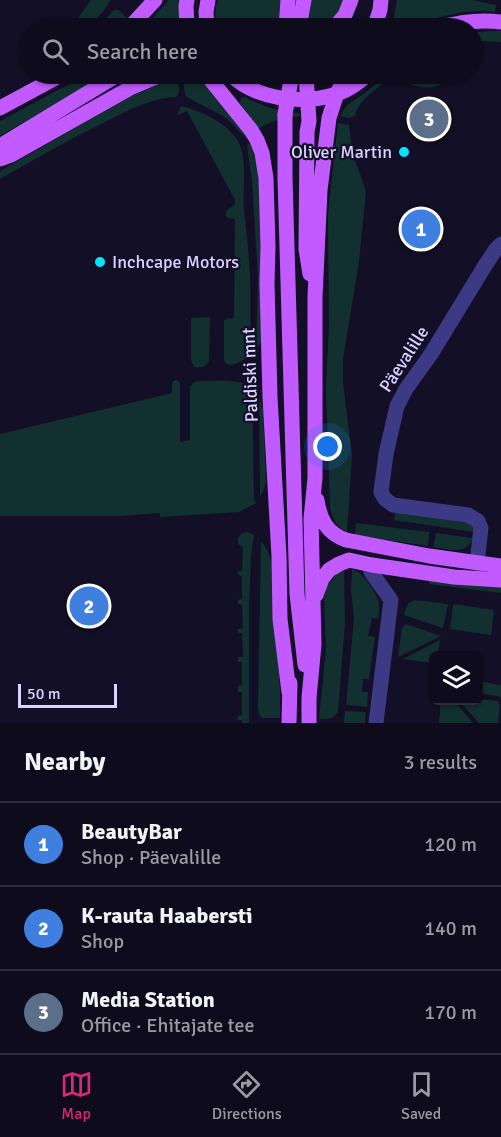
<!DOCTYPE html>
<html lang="en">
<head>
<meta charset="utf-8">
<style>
  :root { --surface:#0e0b1c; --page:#1c1929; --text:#f1f3f6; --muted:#9b9ba3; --line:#2e2b3b; --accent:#db2777 }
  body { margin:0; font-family:Signika,sans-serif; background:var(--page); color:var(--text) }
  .controls { position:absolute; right:18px; bottom:18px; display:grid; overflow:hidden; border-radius:9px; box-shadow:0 2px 4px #0004 }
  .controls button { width:54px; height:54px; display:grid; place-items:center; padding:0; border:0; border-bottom:2px solid var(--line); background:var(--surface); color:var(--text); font:30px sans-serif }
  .scale { position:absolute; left:18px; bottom:15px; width:99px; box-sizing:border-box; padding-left:6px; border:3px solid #d9d4ff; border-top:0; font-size:16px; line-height:21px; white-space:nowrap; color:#d9d4ff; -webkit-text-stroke:4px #130f26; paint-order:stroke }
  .you { position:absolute; left:328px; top:447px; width:21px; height:21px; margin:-15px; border:4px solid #fff; border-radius:50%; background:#1a73e8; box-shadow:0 0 0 9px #1a73e833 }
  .badge { display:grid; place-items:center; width:39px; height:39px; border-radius:50%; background:var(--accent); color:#fff; font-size:20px; font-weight:700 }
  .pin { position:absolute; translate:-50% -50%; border:3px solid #fff; box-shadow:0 2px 6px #0006 }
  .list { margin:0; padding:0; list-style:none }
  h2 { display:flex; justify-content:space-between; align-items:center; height:78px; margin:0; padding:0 24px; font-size:26px }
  h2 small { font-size:20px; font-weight:400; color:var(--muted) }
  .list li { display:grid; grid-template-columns:39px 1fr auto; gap:18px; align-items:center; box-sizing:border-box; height:84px; padding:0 24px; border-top:2px solid var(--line) }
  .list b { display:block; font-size:22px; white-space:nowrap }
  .list p { margin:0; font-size:20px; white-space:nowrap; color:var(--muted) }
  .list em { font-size:20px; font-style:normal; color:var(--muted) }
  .icon { flex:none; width:33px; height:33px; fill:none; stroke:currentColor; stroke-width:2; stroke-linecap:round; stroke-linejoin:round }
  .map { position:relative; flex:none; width:501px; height:723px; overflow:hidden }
  .search { position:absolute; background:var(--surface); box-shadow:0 2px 4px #0004; left:18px; right:18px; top:18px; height:66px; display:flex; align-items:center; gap:15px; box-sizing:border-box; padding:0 21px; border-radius:33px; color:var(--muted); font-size:22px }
  .sheet { height:330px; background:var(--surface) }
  nav { display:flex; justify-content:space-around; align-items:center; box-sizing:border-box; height:84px; border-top:2px solid var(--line); background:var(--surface); font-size:16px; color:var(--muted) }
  nav a { display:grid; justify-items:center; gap:3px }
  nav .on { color:var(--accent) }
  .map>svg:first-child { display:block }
  .green { fill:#12302f }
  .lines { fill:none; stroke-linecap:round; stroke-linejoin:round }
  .minor { stroke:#3d3a85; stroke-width:15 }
  .major { stroke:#c25bff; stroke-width:15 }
  .major-bridge { stroke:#c25bff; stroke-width:15 }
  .poi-dot { fill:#00e5ff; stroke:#130f26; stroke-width:2 }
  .labels { text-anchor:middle; stroke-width:4.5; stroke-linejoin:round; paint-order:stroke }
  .poi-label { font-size:18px; fill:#d9d4ff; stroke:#130f26; text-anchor:end }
  .street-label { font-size:18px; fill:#d9d4ff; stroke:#130f26 }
</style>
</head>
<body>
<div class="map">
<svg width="501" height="723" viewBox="0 0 501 723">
  <rect width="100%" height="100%" fill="#130f26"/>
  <path class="green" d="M91 0H111L102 13 86 28H71Z
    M169 0H181V28H149L146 25Z
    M218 0H344L341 9 328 28H247L235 23 215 20 216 7Z
    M397 0H472L496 5 495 12 481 11 464 12 440 17 412 28H390L394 17Z
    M114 10H119L127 18 113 28H97Z
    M488 31H501V42L482 41 473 48V33Z
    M87 74H103L58 103 0 136V121L77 80Z
    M387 74H401C385 83 359 96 355 116L349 118 340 116 347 105 365 93Z
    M419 74H454C441 88 427 92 408 83L407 81Z
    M182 76C191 76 197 78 205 83L249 137 247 139C239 133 234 124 226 118 214 110 200 105 187 97L185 94Z
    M176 77C178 83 182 91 176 97 151 98 129 110 107 121 70 139 35 159 0 179V171L129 97Z
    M245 97C263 107 280 112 299 113L300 116C283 119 273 119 258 129L240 103 241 98Z
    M181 106C200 111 224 121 236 138 249 156 242 188 244 210 246 231 249 252 250 274 251 301 250 329 250 356 243 360 236 365 228 365L224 361V321L226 319 234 318 235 219 228 218 226 216V211L235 204V200L187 111 177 115Z
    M338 123 349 125 353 156 362 179 366 192 359 261 343 359V383L352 455 347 532C336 526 333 519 330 508L326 387 329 327 328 214Z
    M250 143 262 181V340L259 346 256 349 258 278 252 182 247 146Z
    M210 317 209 361C205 367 202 368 194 367L191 360V318Z
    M177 380 180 382V442L190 440V387L193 383 198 381C216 381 236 378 252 387L254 500 256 503 239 512 160 517V513L120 516H0V434L172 393V384L173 381Z
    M259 396 263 409 266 481 263 492 260 496Z
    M395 511 466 521 471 524 474 532 394 520Z
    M356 523 429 532 428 546 355 535Z
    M248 532 254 535 251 556 249 605V723H242V720H237L238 716 242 715V692H238V686L242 685V662H238V657H243L242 633H238V629L243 628 242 605 238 604V600L242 599V576L238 575V571H242L243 547 238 544V538L242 533Z
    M436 533 473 538C466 556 448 549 433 547Z
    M261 541C268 550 271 557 273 568L280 692V718H262L259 714 258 708Z
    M352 569C362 572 374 589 378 599 380 605 379 613 378 619L372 618 368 636 375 637 369 679H363L362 692H368L367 707 346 705 354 618 351 591Z
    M344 570 345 623 338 712C333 720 327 719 319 719L326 649 324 598 327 586 338 572Z
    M430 577 501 587V593L429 584Z
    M415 600 448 604 443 628 404 615C406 608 407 602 415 600Z
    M453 604 494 610 491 635 450 629Z
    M406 624 441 636 398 657 402 628Z
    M440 640 438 655 434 656 433 663 403 659Z
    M479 681 501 685V697L479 693Z
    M479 699 497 701 500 705 498 723H479L459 701 478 700Z
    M441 700 454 701 473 723H439Z
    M345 711 366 712 365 723H344Z"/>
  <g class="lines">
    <path class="minor" d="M477 563 481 528 478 521 468 515 393 505 385 499 381 492 386 454 397 406 406 389 431 354 486 264 496 249 501 244
      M372 565 371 572 391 600 376 723"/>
    <path class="major" d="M129 28 155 0
      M187 28 186 6 187 0
      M207 28 206 12 208 0
      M286 28 288 0
      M299 28 304 0
      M334 28 345 15 351 0
      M374 28 380 10 381 0
      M438 28C459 22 479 19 501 22
      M206 74 251 130 257 140 262 153 266 178 268 246 267 284 270 397 279 556 280 619 289 692
      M230 74C257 100 301 105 337 94 349 90 359 82 369 74
      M306 74 309 121 307 132 306 249 310 274
      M0 108 63 74
      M285 114V178L297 594 305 665
      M0 146 119 74
      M0 159 11 155 132 87 163 74
      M317 500C320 520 327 533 346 540L429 556 501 566
      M316 595 322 579 329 570 339 564 349 560 372 565 454 577 501 580
      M289 723 290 683
      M309 723V698L314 644 311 519 315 478V297L320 190 329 118 337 93 348 74"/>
    <path class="major-bridge" d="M285 114 292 74"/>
  </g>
  <g class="poi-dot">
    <circle cx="404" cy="152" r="6"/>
    <circle cx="100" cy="262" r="6"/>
  </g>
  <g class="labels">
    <g class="poi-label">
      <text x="392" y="158">Oliver Martin</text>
      <text x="112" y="268" text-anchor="start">Inchcape Motors</text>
    </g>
    <g class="street-label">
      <text transform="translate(404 359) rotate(-57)" y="6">Päevalille</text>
      <text transform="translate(250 375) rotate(-92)" y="6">Paldiski mnt</text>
    </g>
  </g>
</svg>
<div class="controls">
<button><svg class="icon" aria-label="layers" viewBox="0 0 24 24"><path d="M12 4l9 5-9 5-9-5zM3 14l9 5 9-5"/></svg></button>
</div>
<div class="scale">50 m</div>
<div class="you"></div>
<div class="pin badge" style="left:421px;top:229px;background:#3f7fe0">1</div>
<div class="pin badge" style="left:89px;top:606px;background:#3f7fe0">2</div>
<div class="pin badge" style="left:429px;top:119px;background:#5c6f8a">3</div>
<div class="search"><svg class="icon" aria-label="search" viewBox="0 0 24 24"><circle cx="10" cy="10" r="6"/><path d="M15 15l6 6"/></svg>Search here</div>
</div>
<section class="sheet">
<h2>Nearby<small>3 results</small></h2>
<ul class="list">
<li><span class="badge" style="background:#3f7fe0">1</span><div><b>BeautyBar</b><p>Shop · Päevalille</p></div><em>120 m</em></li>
<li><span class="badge" style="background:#3f7fe0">2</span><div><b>K-rauta Haabersti</b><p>Shop</p></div><em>140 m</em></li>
<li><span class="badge" style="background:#5c6f8a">3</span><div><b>Media Station</b><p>Office · Ehitajate tee</p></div><em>170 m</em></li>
</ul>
</section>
<nav>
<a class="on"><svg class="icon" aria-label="map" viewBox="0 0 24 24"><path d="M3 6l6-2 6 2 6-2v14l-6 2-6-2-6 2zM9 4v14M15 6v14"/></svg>Map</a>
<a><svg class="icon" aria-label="directions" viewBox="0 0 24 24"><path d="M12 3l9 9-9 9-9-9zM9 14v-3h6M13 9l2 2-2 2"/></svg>Directions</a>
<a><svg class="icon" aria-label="saved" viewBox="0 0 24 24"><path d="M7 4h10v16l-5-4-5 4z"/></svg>Saved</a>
</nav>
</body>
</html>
